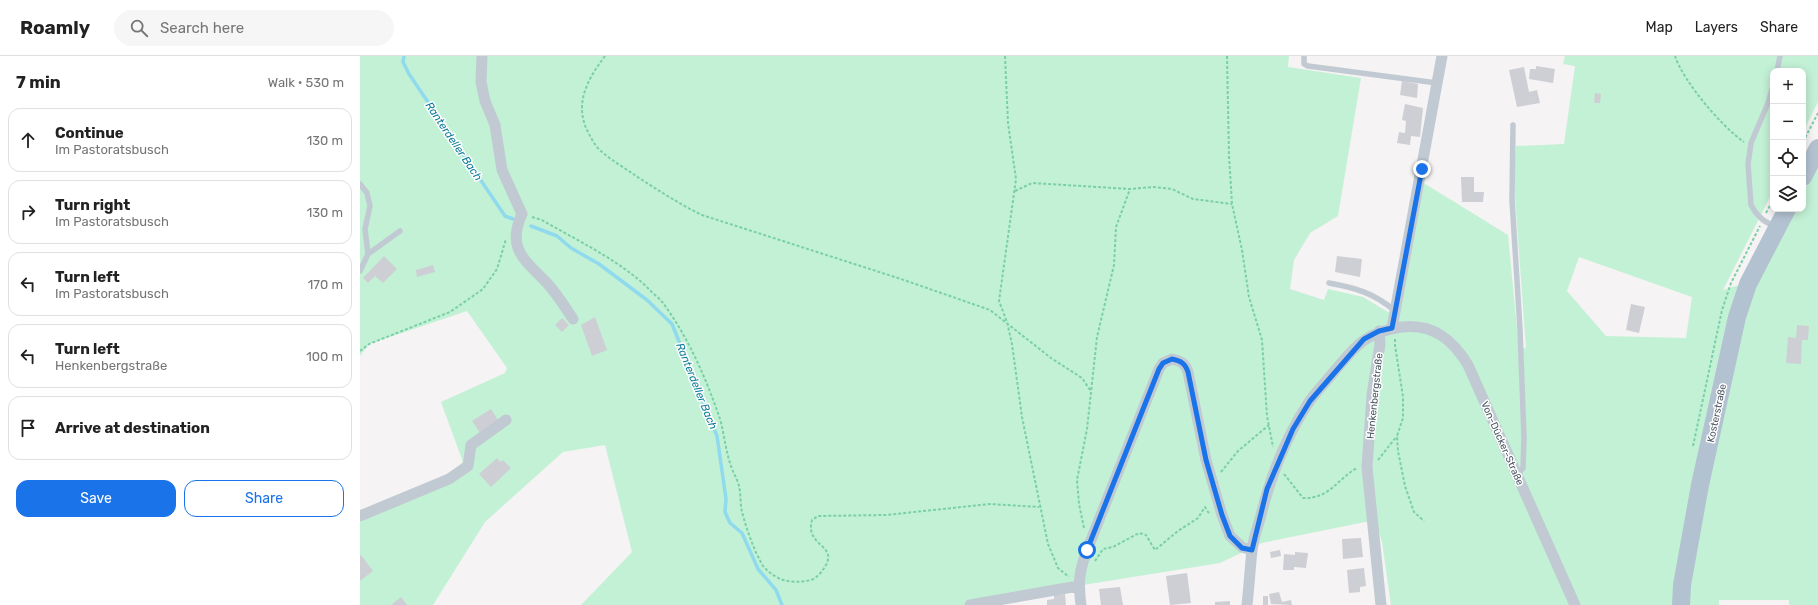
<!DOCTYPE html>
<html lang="en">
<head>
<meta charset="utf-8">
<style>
  :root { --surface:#fff; --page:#f6f6f6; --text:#222; --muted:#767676; --line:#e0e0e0; --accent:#1a73e8 }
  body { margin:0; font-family:Rubik,sans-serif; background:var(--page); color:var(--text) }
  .controls { position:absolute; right:12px; top:12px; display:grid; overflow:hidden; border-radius:8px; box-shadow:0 2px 10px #0003 }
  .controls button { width:36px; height:36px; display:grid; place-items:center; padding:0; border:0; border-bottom:1px solid var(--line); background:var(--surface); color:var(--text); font:20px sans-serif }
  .stop { position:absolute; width:12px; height:12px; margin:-9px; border:3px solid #1a73e8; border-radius:50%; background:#fff }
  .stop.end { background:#1a73e8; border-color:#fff; box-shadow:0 1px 4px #0008 }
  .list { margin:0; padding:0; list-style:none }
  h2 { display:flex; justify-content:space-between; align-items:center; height:52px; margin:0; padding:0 16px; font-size:17px }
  h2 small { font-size:13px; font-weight:400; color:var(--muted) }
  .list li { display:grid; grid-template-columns:26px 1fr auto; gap:12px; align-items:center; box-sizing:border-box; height:64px; margin:0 8px 8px; padding:0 8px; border:1px solid var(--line); border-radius:12px }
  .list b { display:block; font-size:15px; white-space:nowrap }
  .list p { margin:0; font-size:13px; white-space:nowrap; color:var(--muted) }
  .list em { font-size:13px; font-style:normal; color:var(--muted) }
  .actions { display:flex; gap:8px; padding:12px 16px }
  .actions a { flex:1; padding:9px 0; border:1px solid var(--accent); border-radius:12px; text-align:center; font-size:14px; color:var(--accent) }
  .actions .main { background:var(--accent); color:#fff }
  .icon { flex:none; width:22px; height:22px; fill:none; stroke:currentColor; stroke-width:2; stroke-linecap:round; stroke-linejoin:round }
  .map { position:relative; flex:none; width:1458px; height:549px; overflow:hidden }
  header { display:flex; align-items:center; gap:24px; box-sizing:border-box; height:56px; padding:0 20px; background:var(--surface); border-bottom:1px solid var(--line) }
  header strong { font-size:19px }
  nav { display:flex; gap:22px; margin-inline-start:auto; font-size:14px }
  .search { width:280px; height:36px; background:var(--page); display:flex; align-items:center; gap:10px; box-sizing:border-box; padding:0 14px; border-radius:22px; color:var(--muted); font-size:15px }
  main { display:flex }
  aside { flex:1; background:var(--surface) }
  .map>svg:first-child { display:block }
  .green { fill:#c3f1d5; fill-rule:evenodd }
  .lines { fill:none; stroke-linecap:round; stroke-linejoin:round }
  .stream { stroke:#90daee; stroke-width:3.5 }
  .building { fill:#cdcfd5 }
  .path { stroke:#7ad0a6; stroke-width:2; stroke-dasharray:3 2; stroke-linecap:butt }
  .lane { stroke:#c1cad2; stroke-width:5.5 }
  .street { stroke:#c1cad2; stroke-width:11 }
  .primary { stroke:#b3c2d1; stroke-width:18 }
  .route { stroke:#1a73e8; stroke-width:5 }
  .labels { text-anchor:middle; stroke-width:3; stroke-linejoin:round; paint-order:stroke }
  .street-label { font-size:10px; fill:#4a5661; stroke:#fff }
  .water-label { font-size:11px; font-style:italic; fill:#0c7c9b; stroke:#fff }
</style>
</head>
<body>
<header>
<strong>Roamly</strong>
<div class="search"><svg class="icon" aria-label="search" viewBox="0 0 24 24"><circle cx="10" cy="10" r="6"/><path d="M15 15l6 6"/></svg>Search here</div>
<nav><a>Map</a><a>Layers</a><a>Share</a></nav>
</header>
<main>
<aside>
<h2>7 min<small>Walk · 530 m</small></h2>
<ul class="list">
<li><svg class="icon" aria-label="ahead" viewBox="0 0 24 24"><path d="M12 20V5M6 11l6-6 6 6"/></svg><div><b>Continue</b><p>Im Pastoratsbusch</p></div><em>130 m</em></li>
<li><svg class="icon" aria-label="right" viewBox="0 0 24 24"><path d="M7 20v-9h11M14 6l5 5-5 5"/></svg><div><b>Turn right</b><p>Im Pastoratsbusch</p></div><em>130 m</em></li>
<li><svg class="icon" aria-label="left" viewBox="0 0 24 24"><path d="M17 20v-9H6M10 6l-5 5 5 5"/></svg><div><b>Turn left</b><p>Im Pastoratsbusch</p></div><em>170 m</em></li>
<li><svg class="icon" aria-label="left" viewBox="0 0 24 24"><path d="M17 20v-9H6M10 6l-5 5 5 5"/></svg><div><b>Turn left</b><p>Henkenbergstraße</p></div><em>100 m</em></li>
<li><svg class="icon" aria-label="arrive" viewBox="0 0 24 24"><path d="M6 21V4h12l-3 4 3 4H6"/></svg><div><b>Arrive at destination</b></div></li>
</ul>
<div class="actions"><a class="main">Save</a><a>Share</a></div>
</aside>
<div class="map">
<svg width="1458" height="549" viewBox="0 0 1458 549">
  <rect width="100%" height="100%" fill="#f5f3f3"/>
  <path class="green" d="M0 0H929L928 11 1001 22 978 160 950 177 934 204 930 233 964 244 968 233 1003 241 1038 262 1062 126 1148 179 1159 293 1166 292 1155 142 1154 114 1156 90 1204 88 1215 10 1203 8 1205 0H1458V46L1443 76V15H1413V135L1363 234 1399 223 1435 153H1443V137L1458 108V549H1429V544H1359V549H1031L1022 486 1015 464 902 487 860 507 611 547 607 549H221L272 496 245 389 203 396 125 466 73 549H0V457L89 418 103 406 81 346 145 317 147 312 107 255 9 288 0 300ZM1219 201 1332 241 1326 282 1246 280 1207 235Z"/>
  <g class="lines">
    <path class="stream" d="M44 0 43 6 49 18 145 160 153 163
      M171 170 197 180 211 192 239 208 287 244 312 268 357 380 366 443 365 456 370 467 382 477 398 513 416 534 422 549"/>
  </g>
  <path class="building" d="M1176 10 1195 13 1193 27 1169 23 1170 13H1176Z
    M1164 11 1169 36 1177 34 1180 47 1157 51 1149 14Z
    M1042 25 1058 28 1057 42 1040 39Z
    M1235 37 1241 38 1240 47H1234Z
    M1045 48 1063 52 1060 81 1051 80 1050 89 1037 87 1039 76 1045 77 1046 65 1042 64Z
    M1101 121H1114V136H1124L1123 146H1102Z
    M24 200 37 213 23 227 15 220 8 227 3 222Z
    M977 200 1002 203 1000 221 975 216Z
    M73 209 75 216 57 221 56 214Z
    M1271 248 1285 251 1279 277 1266 274Z
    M235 261 247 294 232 300 221 269Z
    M202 262 209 269 202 276 195 269Z
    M1437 269 1449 270 1448 284H1442L1441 308 1426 307 1428 281 1436 282Z
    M131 353 138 364 131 368 132 369 120 377 112 365Z
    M137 402 140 406 143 404 151 412 131 431 119 418Z
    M1001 482 1003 501 983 503 982 483Z
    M920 494 921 500 911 502 910 496Z
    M935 496 948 497 946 512 934 511V514H923L924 498 935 499Z
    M1 499 13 515 0 525V500Z
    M1004 512 1006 530 1000 531V536L989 537 987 514Z
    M827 517 831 547 810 549 806 520Z
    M760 531 763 549H741L739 533Z
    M919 536 922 546 931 544 932 549 911 548 909 538Z
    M705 538 706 549H687V544L694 543V539Z
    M903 540H908V549H903Z
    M41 541 47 549H31Z
    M870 545V549H855V546Z"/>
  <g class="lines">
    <path class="path" d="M245 0C227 24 213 49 229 78 232 84 236 91 241 95 252 105 265 112 276 120 298 134 319 148 342 159L541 223 630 254 691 302 722 322 730 334
      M645 0 648 67 656 123 639 245 647 266 652 288 662 361 688 488 698 512 709 521
      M867 0 869 99 872 148 882 194 889 241 902 284 907 360 913 391
      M1315 0C1323 25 1362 71 1384 86
      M1443 86 1458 57
      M655 135 672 127 770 133 793 131 812 133 833 143 872 148
      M1406 157 1413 144
      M172 161 182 164C218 185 255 202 286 230 291 236 298 241 303 247 328 281 345 320 359 360 364 375 365 392 370 407 372 415 377 422 379 430 381 438 380 448 382 456 386 471 391 485 397 499 400 503 401 509 405 512 418 526 433 528 451 524 455 523 460 518 462 515 483 488 444 492 452 464L458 460 526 459 630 448 679 451
      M1035 283V289L1043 341V362L1037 380 1038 395 1045 430 1054 456 1064 465
      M0 295 9 288 90 256 123 233 137 213 146 183
      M1333 390 1362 254 1371 227 1400 170
      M1018 404 1037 380
      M861 416 878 395 909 369
      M924 418 943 442C970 443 977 423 997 412
      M724 472 719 448 717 424 727 373 737 281 754 209 756 171 770 133
      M735 505 743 493 753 491 779 477 786 479 795 494 818 475 838 462 845 451 850 459"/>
    <path class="lane" d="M944 0V8L948 10 1077 27
      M1417 15 1420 0
      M1413 30 1408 47 1391 87 1388 108 1391 149 1396 157 1403 164 1415 171
      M1153 69 1152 144 1160 273 1164 382 1163 412 1157 419
      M0 128 7 137 10 150 5 173 8 198 0 215
      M8 198 40 175
      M969 227C996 232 1014 237 1035 255"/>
    <path class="street" d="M122 0 121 26 125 45 135 69 142 114 162 158C146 193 165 204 187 227 197 238 205 251 213 263
      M1032 272 1082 0
      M1019 275 1020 288 1012 339 1007 411 1021 549
      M0 460 89 423 108 410 111 389 146 364
      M610 549 718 530
      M721 549C718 525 719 516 727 494L799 313 803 307 812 303C821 305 825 307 828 316L846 404 862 459 870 480 882 491 892 494
      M887 549C889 531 890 513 892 495 893 484 897 473 900 463 910 422 925 382 949 346 956 336 964 328 972 318 996 290 1003 277 1042 271 1073 267 1093 284 1108 309L1215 549"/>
    <path class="primary" d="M1443 121 1458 92
      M1321 549 1322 529 1340 429 1377 261 1388 228 1427 153"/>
  </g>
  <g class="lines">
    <path class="route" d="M727 494 799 313 803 307 812 303C821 305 825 307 828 316L846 404 862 459 870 480 882 492 892 494 907 433 933 373 950 345 1004 283 1019 275 1032 272 1062 113"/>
  </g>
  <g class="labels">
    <g class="street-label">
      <text transform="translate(1014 340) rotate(-84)" y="4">Henkenbergstraße</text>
      <text transform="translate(1356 357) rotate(-78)" y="4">Kosterstraße</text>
      <text transform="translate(1143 387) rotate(66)" y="4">Von-Dücker-Straße</text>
    </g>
    <g class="water-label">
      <text transform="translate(94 85) rotate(56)" y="4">Ranterdeller Bach</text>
      <text transform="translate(337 330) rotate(68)" y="4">Ranterdeller Bach</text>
    </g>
  </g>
</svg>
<div class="controls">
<button>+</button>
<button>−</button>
<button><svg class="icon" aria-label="locate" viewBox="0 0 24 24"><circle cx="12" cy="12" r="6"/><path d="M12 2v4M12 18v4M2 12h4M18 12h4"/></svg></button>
<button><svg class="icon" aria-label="layers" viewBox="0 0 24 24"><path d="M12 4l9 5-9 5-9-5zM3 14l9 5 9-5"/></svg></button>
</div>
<div class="stop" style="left:727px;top:494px"></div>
<div class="stop end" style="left:1062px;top:113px"></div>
</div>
</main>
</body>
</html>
